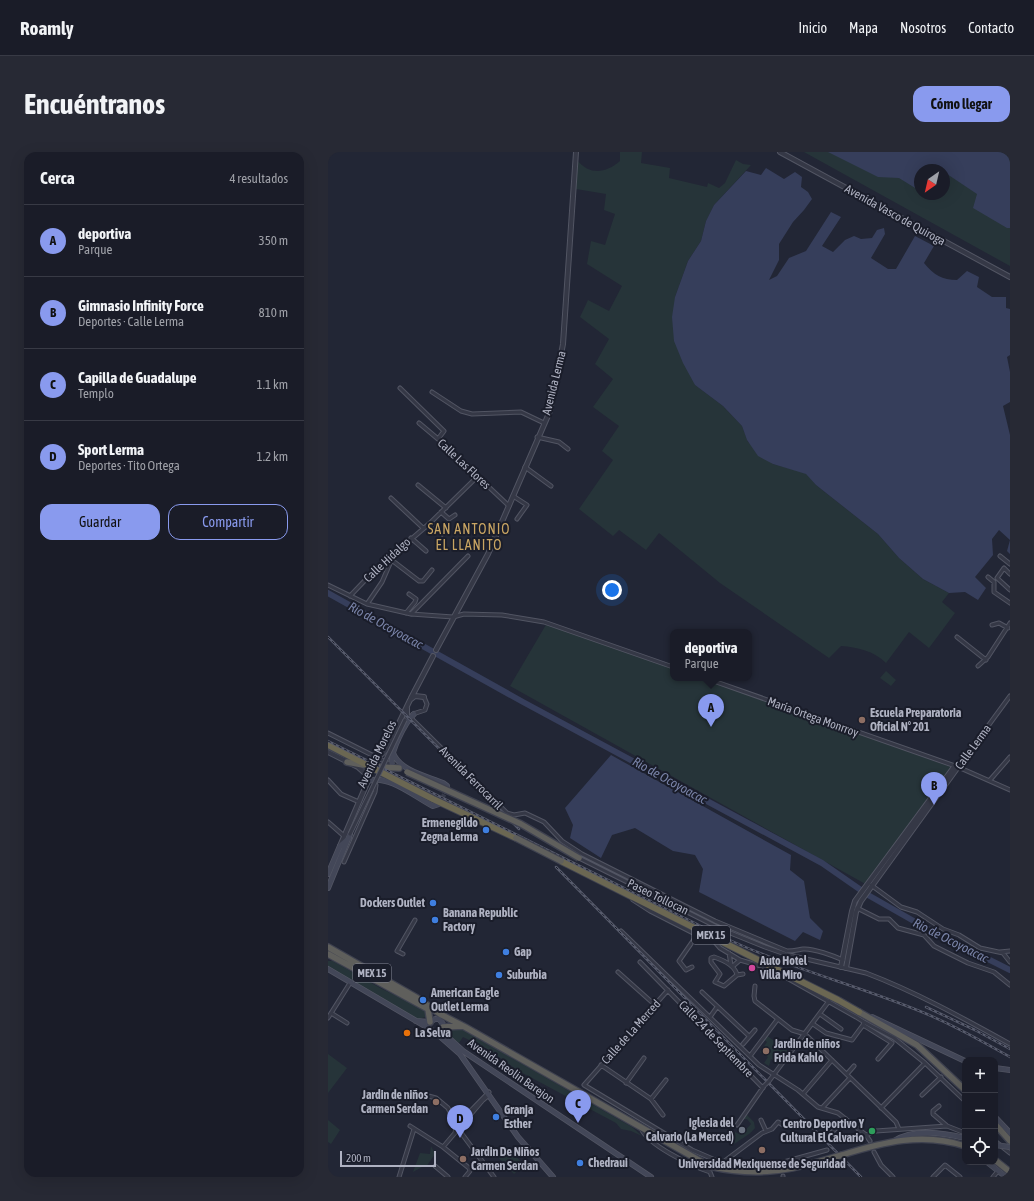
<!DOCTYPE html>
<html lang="es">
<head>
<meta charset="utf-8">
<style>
  :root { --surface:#1a1c28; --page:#272934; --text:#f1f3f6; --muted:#9fa1a8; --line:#383a45; --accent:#899aee }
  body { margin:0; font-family:"Asap Condensed",sans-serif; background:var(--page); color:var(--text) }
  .controls { position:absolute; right:12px; bottom:12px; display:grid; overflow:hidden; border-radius:8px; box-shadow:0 4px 16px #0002 }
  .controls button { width:36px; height:36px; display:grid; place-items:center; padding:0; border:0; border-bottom:1px solid var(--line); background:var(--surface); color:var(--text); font:20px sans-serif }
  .compass { position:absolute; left:586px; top:12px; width:36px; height:36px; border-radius:50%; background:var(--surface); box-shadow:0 4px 16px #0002; rotate:214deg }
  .scale { position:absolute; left:12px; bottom:10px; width:96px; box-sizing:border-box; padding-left:4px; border:2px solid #afb2c2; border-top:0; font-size:11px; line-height:14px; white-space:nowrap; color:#afb2c2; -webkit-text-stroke:3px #1a1d2a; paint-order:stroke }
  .you { position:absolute; left:284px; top:438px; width:14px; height:14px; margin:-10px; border:3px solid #fff; border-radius:50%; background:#1a73e8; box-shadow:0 0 0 6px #1a73e833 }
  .badge { display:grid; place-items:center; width:26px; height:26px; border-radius:50%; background:var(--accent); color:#111; font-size:13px; font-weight:700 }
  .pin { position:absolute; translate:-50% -33px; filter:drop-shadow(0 1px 2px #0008) }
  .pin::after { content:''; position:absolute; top:21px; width:14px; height:12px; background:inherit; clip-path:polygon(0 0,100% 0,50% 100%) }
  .popup { position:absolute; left:342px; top:477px; width:82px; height:52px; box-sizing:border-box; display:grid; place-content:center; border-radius:8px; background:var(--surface); filter:drop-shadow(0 1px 3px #0005); font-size:13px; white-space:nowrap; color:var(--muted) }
  .popup b { font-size:15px; color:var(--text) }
  .popup::after { content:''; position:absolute; left:50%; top:100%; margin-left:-8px; border:8px solid transparent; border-top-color:var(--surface) }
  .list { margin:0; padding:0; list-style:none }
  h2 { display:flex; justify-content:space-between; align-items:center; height:52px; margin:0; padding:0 16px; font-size:17px }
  h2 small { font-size:13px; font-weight:400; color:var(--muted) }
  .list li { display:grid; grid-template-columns:26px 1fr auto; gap:12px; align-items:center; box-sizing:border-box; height:72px; padding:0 16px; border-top:1px solid var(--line) }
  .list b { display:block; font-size:15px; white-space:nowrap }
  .list p { margin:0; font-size:13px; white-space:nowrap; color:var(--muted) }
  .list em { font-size:13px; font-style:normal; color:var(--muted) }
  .actions { display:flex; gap:8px; padding:12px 16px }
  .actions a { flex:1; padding:9px 0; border:1px solid var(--accent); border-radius:12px; text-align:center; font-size:14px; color:var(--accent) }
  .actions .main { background:var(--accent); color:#111 }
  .icon { flex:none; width:22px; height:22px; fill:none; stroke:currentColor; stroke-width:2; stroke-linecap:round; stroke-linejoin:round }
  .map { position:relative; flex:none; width:682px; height:1025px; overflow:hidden; border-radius:12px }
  header { display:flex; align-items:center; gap:24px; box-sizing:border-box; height:56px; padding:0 20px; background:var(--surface); border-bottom:1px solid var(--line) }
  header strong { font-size:19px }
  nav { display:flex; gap:22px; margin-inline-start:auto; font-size:14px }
  .intro { display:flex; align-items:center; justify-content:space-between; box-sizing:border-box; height:96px; padding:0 24px }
  h1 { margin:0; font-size:28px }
  .button { padding:10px 18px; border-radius:12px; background:var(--accent); color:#111; font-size:14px; font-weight:700 }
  main { display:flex; gap:24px; padding:0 24px }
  aside { flex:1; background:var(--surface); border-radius:12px; box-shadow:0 4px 16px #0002 }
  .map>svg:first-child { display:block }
  .green { fill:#263439; fill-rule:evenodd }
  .water { fill:#363e5b }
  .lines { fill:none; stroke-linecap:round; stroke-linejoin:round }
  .river { stroke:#363e5b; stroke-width:6 }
  .secondary-tunnel { stroke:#373b4a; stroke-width:4.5; stroke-dasharray:4.5 2; stroke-linecap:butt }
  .minor-casing { stroke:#525563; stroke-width:5 }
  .tertiary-casing { stroke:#525563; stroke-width:6 }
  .secondary-casing { stroke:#525563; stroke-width:6 }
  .trunk-casing { stroke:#3f4250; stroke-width:8 }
  .motorway-casing { stroke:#3f4250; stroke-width:8 }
  .minor { stroke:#353846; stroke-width:3 }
  .tertiary { stroke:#353846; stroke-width:4 }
  .secondary { stroke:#434758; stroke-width:4.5 }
  .trunk { stroke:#5f5f5c; stroke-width:5.5 }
  .motorway { stroke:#6b6752; stroke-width:6 }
  .rail-casing { stroke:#575b6c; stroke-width:2.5 }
  .rail { stroke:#1a1d2a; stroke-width:1; stroke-dasharray:3; stroke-linecap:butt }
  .minor-bridge-casing { stroke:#525563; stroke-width:5; stroke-linecap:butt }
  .secondary-bridge-casing { stroke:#525563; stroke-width:6; stroke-linecap:butt }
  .trunk-bridge-casing { stroke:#3f4250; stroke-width:8; stroke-linecap:butt }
  .minor-bridge { stroke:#353846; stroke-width:3 }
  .secondary-bridge { stroke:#434758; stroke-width:4.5 }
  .trunk-bridge { stroke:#5f5f5c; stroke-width:5.5 }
  .education-dot { fill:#8d6e63; stroke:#1a1d2a; stroke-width:1.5 }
  .shop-dot { fill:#3f7fe0; stroke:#1a1d2a; stroke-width:1.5 }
  .hotel-dot { fill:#d1479c; stroke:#1a1d2a; stroke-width:1.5 }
  .food-dot { fill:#e8710a; stroke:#1a1d2a; stroke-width:1.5 }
  .worship-dot { fill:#6b7280; stroke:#1a1d2a; stroke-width:1.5 }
  .leisure-dot { fill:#2e9e5b; stroke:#1a1d2a; stroke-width:1.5 }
  .labels { text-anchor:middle; stroke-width:4; stroke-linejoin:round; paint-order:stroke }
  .shield { fill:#1a1d2a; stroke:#828594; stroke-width:1 }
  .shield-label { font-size:11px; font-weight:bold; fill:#afb2c2 }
  .street-label { font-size:12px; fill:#afb2c2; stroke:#1a1d2a }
  .poi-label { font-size:12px; font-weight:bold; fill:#afb2c2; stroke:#1a1d2a; text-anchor:start }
  .water-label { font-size:13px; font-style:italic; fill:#7a84a9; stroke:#1a1d2a }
  .quarter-label { font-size:14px; letter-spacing:1px; fill:#c9a563; stroke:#1a1d2a }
</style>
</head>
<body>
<header>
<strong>Roamly</strong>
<nav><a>Inicio</a><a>Mapa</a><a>Nosotros</a><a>Contacto</a></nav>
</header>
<div class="intro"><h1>Encuéntranos</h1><a class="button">Cómo llegar</a></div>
<main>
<aside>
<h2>Cerca<small>4 resultados</small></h2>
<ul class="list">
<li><span class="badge">A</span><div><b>deportiva</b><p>Parque</p></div><em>350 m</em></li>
<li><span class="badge">B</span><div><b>Gimnasio Infinity Force</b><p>Deportes · Calle Lerma</p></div><em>810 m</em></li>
<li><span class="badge">C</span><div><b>Capilla de Guadalupe</b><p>Templo</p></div><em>1.1 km</em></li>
<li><span class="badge">D</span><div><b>Sport Lerma</b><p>Deportes · Tito Ortega</p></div><em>1.2 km</em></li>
</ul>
<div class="actions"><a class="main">Guardar</a><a>Compartir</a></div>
</aside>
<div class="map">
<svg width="682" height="1025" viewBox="0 0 682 1025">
  <rect width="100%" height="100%" fill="#222635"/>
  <path class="green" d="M292 0H314L313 11 342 16 341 26 379 35 380 31 391 36 397 31 408 8 415 12 423 13 386 53 378 69 373 89 360 109 347 145 367 233 395 254 414 274 420 290 445 312 478 321 488 333 550 382 571 406 595 427 621 441 614 450 627 461 601 496 581 480 558 511C546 499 529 495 513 494L501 506 392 431 331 381 318 398 291 378 285 384 251 357 285 308 274 299 291 274 265 255 285 227 267 212 281 187 252 165 260 148 281 159 294 134 259 112 263 89 277 93 287 62 276 58 278 42 248 37 249 8C262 24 278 21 292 9Z
    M476 0H682V114ZM592 18H616V42H592Z
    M219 471 345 516V526H373L626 616 587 663 541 734 182 534Z
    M558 519 568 528 563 534 552 526Z
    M0 809H5L54 837 97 857 100 864 86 869 0 818Z
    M130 875 304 975 314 984 303 979 293 977 288 971 189 918 161 898 135 885 131 891 119 882 118 879 120 876Z
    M438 883 460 899 450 912 443 907 441 914 436 911 440 905 432 900 439 890 435 887Z
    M0 902 19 916 0 941Z
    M419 963 426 970 427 976C420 985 411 987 403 995L407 980 413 983 423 972 419 967H415Z
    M0 968 12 978 3 992 0 990Z
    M103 994 107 1002 98 1015H94L85 1020 92 1001 102 1002Z
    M178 994 196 1013 186 1022 168 1003Z"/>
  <path class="water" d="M500 0H682V76H679L645 56 649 42 616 20V18H592V39L571 26 550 25Z
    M438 16 456 27 467 20 474 25 473 35 480 40 484 47 476 58 465 70 451 92V108L441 128 449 124 461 106 478 99 503 60 513 65 494 94 505 100 517 88 526 84 533 87 544 86 549 78 556 76 557 82 543 106 560 117H568L587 84 606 94 596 111C606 123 614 128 629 128L639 119 651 125 649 135 664 145H678V156L682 157V203L679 205 682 220V250L675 254 682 283V402L679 399 682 388 671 378 664 387 665 403 647 425 658 436 650 448 637 440 621 441 595 427 571 406 550 382 488 333 478 322 445 312 430 304 419 288 414 274 395 254 367 233 355 211 346 189 344 165 347 145 360 109 373 89 378 69 386 53 418 19 433 23Z
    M283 603 463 703 462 718 476 729 482 766 495 779 492 788 475 780 467 789 371 740 375 717 367 703 345 699 307 676 284 683 273 706 242 686 245 673 237 656Z"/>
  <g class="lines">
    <path class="river" d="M0 441 195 550 494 711 540 743 598 776 682 818"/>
    <path class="secondary-tunnel" d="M111 652 118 639"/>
    <g class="minor-casing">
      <path id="minor" d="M72 236 116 279 110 287
        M104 240 133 259 144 262 193 260 216 271
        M91 271 110 287 181 354
        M209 285 231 290 240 297
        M197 315 223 334
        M90 333 118 356
        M185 344 199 353 189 367
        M63 346 95 376
        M113 360 121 367 127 363
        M102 371 114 382
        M83 386 98 399
        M672 404 682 412
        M61 406 91 429H95L104 418
        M682 422 676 416 669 426 682 438
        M660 425 666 430V440L682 451
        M0 433 39 452 83 462 125 465 136 462 174 463 216 470 345 515
        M22 444 44 421 102 371 150 324
        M39 452 54 430 64 407
        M78 461 87 450 88 447 81 442
        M83 462 140 404
        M664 473 671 471 680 476
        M629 485 658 508
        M650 514 660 505 682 471
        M377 526 630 615 682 638
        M85 562 97 558 99 552 96 545
        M82 565 179 661 186 663 197 661 216 670 234 689 254 702 387 769 459 799C466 799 469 798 475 797 485 796 506 804 515 808
        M0 581 64 613
        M630 615 682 544
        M0 628 13 642 31 650
        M662 628 682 605
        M0 670 16 684
        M251 706 395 778 437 795 457 802 538 821C588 840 635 866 682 892
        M16 710 47 640 48 633 46 630
        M543 733 573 755 589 760 615 777 631 783 652 796 675 801 682 810
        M305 748 322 759 369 783 386 789 392 796 412 808 443 817 528 865 536 870 535 873
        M529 756 551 767H561L570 776 596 783 606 794 640 811 666 820 682 833
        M293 779 431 913 470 938 490 955 510 961 538 983 542 989
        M672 800 682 799
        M401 801 403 813
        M75 802 69 799 87 768
        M312 810 435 936
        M405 814 412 808
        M364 815 358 818 351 809 369 783
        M290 820 327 853
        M409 823C407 813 395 808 386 805L383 806V810L392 822 387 830 396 834 409 823 415 822
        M427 834 426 844 427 849 464 878 477 882 568 970 571 977
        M340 838 256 933 364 998 394 1011 407 1014 445 1013 499 998
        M374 840 421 884
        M3 861 19 871
        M492 862 513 877
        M382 865 389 855
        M0 866 22 831
        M536 870 566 886 597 911 553 956
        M485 872 498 881 524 888 535 873
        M535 873 564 891 550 907
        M415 892 427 878
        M422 904 449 868
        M597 911 637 949
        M273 913 323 947 335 963
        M519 922 526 914
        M441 929 501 849
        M298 931 316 906
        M93 942 108 946 120 956 128 974 166 1025
        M475 942 504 908
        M594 943 613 925
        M323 947 338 928
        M611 954 605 959V962L619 974
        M494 956 521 927
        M433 968 438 979
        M409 973 436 934
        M82 974 115 995 141 1016 142 1019 137 1025
        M313 976C319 993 364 1014 382 1020L384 1025
        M127 981 128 974 161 940
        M502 982 518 967
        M538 983 548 979 619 974 637 981
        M667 989 682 1001
        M115 995 155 948 161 943
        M546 1000 553 1013 565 1025
        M394 1011 434 981 444 977 450 970 455 973
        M107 1014 120 1025
        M455 1024V1025
        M71 1025 86 977
        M605 1025 617 1013 632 1025
        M665 1025 670 1019"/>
    </g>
    <g class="tertiary-casing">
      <path id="tertiary" d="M452 0 682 125
        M108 498 160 402 222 259 235 192 248 0
        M83 546 105 504
        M79 565V556
        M0 600 30 615 40 624V629L12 694
        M45 604 54 602 58 598 82 548 87 544 96 545
        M513 815 524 759 527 749 626 615
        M518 816 528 760 533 749 630 615"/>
    </g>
    <g class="secondary-casing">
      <path id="secondary" d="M65 601C72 619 98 624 115 631L119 634 118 639
        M64 613C61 602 77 570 86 562
        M40 629C61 622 87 645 105 654L111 652
        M0 722 12 694 21 686
        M0 736 22 682
        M0 817 107 880 132 902 190 985 225 1025
        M544 865 637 909
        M88 869 102 870 107 867H111L115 872 114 877
        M113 879 135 899 323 1025
        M667 916 682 918
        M667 965 682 981
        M566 989C586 976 615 981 637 986
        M659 1010 678 1025"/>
    </g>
    <g class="trunk-casing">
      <path id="trunk" d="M19 610 35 613
        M40 611 52 615 71 616
        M0 795 89 846 112 862 137 875 381 1014C428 1025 461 1019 507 1005
        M0 802 100 857 102 870
        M531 860 589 893 637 938
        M115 875 135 874
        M667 972 682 989
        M514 1003C555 990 595 980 637 994
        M667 1008 682 1020"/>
    </g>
    <g class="motorway-casing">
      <path id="motorway" d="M0 593 105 647 188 686
        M233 709 510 848 531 860"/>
    </g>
    <use href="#minor" class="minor"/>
    <use href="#tertiary" class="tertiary"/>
    <use href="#secondary" class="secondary"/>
    <use href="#trunk" class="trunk"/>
    <use href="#motorway" class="motorway"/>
    <g class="rail-casing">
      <path id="rail" d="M0 485 191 677
        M0 589 395 785C456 814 521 831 584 856 618 869 650 887 682 905
        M228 715 533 1025
        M598 855 647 878 682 897"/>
    </g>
    <use href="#rail" class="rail"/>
    <g class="minor-bridge-casing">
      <path id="minor-bridge" d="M22 682 77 568
        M437 933 441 929"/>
    </g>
    <g class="secondary-bridge-casing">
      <path id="secondary-bridge" d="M667 993 682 995"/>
    </g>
    <g class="trunk-bridge-casing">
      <path id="trunk-bridge" d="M79 620 193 672 251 706
        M188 686 233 709
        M507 1005 514 1003"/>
    </g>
    <use href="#minor-bridge" class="minor-bridge"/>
    <use href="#secondary-bridge" class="secondary-bridge"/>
    <use href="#trunk-bridge" class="trunk-bridge"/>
  </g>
  <g class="education-dot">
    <circle cx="534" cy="568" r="4"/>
    <circle cx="438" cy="899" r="4"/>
    <circle cx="108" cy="950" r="4"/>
    <circle cx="434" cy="998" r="4"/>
    <circle cx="135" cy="1007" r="4"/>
  </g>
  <g class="shop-dot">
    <circle cx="158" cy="678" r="4"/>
    <circle cx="105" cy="751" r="4"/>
    <circle cx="107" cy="768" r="4"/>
    <circle cx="178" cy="800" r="4"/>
    <circle cx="171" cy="823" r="4"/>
    <circle cx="95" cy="848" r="4"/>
    <circle cx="168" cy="965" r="4"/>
    <circle cx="252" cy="1011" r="4"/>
  </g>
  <circle class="hotel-dot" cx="424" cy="816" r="4"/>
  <circle class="food-dot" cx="79" cy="881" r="4"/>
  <circle class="worship-dot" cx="414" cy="978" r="4"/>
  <circle class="leisure-dot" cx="544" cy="979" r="4"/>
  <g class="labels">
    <g class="shield">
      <rect x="364" y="774" width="38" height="18" rx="3"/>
      <rect x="25" y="812" width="38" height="18" rx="3"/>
    </g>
    <g class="shield-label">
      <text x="383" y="787">MEX 15</text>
      <text x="44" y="825">MEX 15</text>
    </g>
    <g class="street-label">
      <text transform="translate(567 63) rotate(29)" y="4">Avenida Vasco de Quiroga</text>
      <text transform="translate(226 231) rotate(-76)" y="4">Avenida Lerma</text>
      <text transform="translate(136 312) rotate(43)" y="4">Calle Las Flores</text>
      <text transform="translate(59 408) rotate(-43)" y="4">Calle Hidalgo</text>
      <text transform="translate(485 565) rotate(20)" y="4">María Ortega Monrroy</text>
      <text transform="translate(645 595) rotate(-54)" y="4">Calle Lerma</text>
      <text transform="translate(49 602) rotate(-64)" y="4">Avenida Morelos</text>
      <text transform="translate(143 626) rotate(45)" y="4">Avenida Ferrocarril</text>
      <text transform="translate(330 745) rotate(26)" y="4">Paseo Tollocan</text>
      <text transform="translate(303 880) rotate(-48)" y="4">Calle de La Merced</text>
      <text transform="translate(388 887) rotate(46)" y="4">Calle 24 de Septiembre</text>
      <text transform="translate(183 919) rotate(35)" y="4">Avenida Reolin Barejon</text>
    </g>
    <g class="poi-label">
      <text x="542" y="565">Escuela Preparatoria<tspan x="542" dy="14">Oficial N° 201</tspan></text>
      <text x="150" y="675" text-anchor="end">Ermenegildo<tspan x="150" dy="14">Zegna Lerma</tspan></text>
      <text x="97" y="755" text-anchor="end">Dockers Outlet</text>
      <text x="115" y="765">Banana Republic<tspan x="115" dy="14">Factory</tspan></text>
      <text x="186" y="804">Gap</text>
      <text x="432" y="813">Auto Hotel<tspan x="432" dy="14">Villa Miro</tspan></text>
      <text x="179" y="827">Suburbia</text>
      <text x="103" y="845">American Eagle<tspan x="103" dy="14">Outlet Lerma</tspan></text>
      <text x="87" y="885">La Selva</text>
      <text x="446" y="896">Jardin de niños<tspan x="446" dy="14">Frida Kahlo</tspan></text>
      <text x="100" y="947" text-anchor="end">Jardin de niños<tspan x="100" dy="14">Carmen Serdan</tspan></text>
      <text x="176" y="962">Granja<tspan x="176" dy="14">Esther</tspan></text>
      <text x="406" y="975" text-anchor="end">Iglesia del<tspan x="406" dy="14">Calvario (La Merced)</tspan></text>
      <text x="536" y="976" text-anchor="end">Centro Deportivo Y<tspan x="536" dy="14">Cultural El Calvario</tspan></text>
      <text x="143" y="1004">Jardin De Niños<tspan x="143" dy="14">Carmen Serdan</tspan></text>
      <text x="260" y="1015">Chedraui</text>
      <text x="434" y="1016" text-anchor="middle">Universidad Mexiquense de Seguridad</text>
    </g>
    <g class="water-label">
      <text transform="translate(58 473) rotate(29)" y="5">Rio de Ocoyoacac</text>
      <text transform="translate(342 628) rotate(29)" y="5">Rio de Ocoyoacac</text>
      <text transform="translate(623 788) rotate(27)" y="5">Rio de Ocoyoacac</text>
    </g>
    <g class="quarter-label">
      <text x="141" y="382">SAN ANTONIO<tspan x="141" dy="16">EL LLANITO</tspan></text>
    </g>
  </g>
</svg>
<div class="controls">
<button>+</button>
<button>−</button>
<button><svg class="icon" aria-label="locate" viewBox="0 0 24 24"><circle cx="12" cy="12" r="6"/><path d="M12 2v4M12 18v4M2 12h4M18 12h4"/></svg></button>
</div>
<svg class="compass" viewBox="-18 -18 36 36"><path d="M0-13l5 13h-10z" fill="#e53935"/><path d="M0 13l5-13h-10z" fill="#9fa1a8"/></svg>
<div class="scale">200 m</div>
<div class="you"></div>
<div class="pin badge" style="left:383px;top:575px">A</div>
<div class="popup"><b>deportiva</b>Parque</div>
<div class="pin badge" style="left:606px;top:653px">B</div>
<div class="pin badge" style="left:250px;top:971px">C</div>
<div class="pin badge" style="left:132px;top:986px">D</div>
</div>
</main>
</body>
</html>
